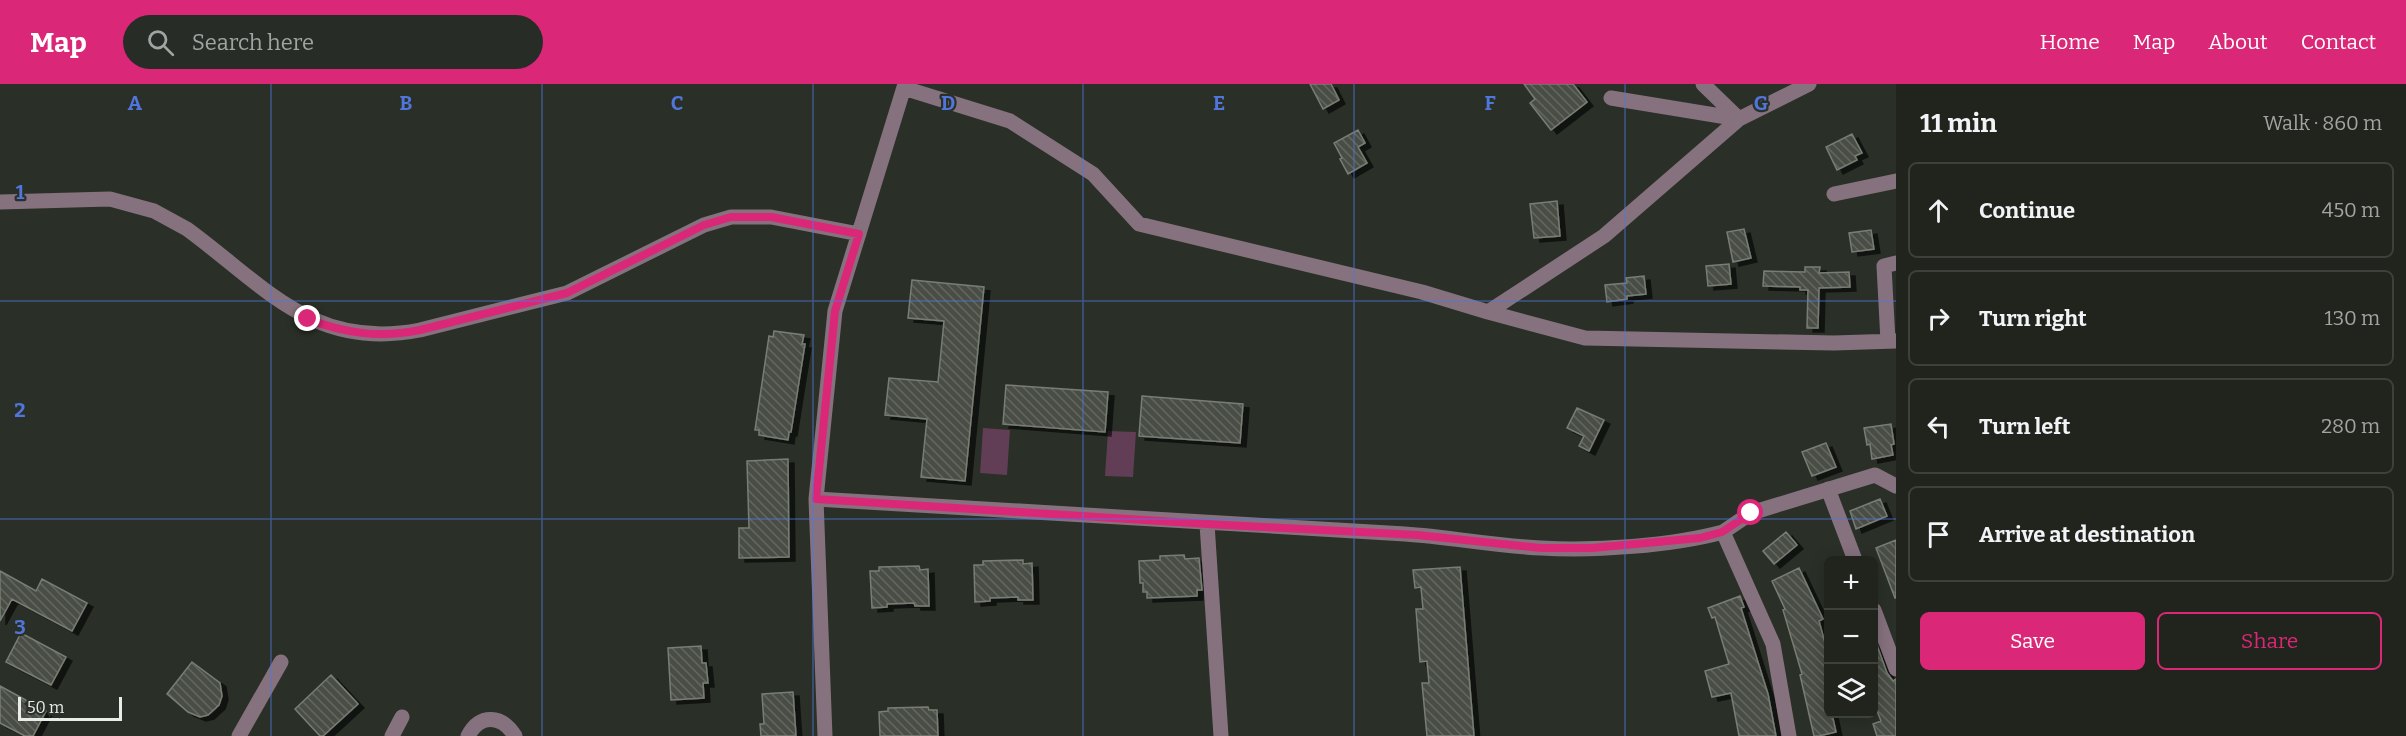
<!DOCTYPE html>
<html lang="en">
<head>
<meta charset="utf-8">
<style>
  :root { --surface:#20241d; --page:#282c26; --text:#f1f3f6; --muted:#a2a4a4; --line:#3d413b; --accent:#db2777 }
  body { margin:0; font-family:Bitter,serif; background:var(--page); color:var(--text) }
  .controls { position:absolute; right:18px; bottom:18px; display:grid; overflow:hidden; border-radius:9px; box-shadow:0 3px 15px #0003 }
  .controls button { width:54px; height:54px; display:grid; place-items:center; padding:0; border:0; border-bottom:2px solid var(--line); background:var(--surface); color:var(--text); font:30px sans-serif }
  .scale { position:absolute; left:18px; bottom:15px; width:104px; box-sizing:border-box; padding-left:6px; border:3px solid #e9ece7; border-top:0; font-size:16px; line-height:21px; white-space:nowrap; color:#e9ece7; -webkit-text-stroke:4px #2a3027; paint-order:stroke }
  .stop { position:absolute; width:18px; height:18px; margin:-14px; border:4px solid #db2777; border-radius:50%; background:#fff }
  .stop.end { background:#db2777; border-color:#fff; box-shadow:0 2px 6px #0008 }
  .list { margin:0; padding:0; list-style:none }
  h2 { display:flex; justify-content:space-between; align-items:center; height:78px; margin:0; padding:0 24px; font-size:26px }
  h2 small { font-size:20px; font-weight:400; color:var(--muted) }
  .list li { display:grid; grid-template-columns:39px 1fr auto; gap:18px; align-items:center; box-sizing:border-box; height:96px; margin:0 12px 12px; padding:0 12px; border:2px solid var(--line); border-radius:9px }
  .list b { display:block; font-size:22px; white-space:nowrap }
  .list em { font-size:20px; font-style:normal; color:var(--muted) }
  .actions { display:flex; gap:12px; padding:18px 24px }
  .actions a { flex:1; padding:14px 0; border:2px solid var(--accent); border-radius:9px; text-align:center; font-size:21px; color:var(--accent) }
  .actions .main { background:var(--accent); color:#fff }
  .icon { flex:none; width:33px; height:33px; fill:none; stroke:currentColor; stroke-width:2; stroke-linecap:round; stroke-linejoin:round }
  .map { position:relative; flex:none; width:1896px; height:652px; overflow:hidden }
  header { display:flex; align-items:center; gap:36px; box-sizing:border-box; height:84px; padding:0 30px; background:var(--accent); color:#fff }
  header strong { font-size:28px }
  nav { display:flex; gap:33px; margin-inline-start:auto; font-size:21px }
  .search { width:420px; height:54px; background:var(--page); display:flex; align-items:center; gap:15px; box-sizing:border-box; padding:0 21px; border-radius:33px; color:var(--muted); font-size:22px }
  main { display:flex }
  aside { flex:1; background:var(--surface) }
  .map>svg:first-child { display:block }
  .pitch { fill:#613e55 }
  .building { fill:url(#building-back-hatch); stroke:#787e74; stroke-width:1.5; filter:url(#shadow) }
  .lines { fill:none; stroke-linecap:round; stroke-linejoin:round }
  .minor { stroke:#86727e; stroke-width:15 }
  .route { stroke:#db2777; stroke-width:8 }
  .grid { fill:none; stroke:#5076dc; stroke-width:1.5; stroke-opacity:0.55 }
  .grid-label { font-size:20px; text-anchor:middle; font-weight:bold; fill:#5076dc; stroke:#2a3027; stroke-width:4.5; stroke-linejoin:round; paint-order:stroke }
</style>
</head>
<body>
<header>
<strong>Map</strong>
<div class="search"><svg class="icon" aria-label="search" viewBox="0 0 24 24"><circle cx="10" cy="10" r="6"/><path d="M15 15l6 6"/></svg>Search here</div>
<nav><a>Home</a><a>Map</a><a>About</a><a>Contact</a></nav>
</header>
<main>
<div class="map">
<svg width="1896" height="652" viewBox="0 0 1896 652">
  <defs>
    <pattern id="building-back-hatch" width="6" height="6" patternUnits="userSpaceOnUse" patternTransform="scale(1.5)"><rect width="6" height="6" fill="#484e44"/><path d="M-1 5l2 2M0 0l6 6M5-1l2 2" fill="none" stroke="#62685f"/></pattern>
    <filter id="shadow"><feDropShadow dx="6" dy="4" stdDeviation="0" flood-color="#0009"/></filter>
  </defs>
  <rect width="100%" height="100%" fill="#2a3027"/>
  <path class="pitch" d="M983 344 1010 346 1007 391 980 389Z
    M1108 347 1136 348 1133 393 1105 392Z"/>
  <path class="building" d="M1310 0H1331L1339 16 1323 25Z
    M1524 0H1573L1587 18 1551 46 1530 19 1535 15Z
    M1358 46 1365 59 1358 63 1367 79 1348 90 1340 75 1342 74 1334 59Z
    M1852 50 1862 69 1855 72 1857 76 1837 86 1826 63Z
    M1557 117 1560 152 1534 154 1530 120Z
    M1744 145 1751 174 1733 178 1727 148Z
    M1871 146 1874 165 1852 168 1849 149Z
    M1729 180 1731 200 1708 202 1706 182Z
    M1805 183H1820L1819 189 1849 188 1850 203 1819 204 1818 244H1807L1808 206H1800V203L1763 202 1764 187 1805 188Z
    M1644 192 1646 210 1627 212V215L1607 218 1605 201 1627 199 1626 194Z
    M912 196 984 203 965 397 921 393 927 335 885 331 889 294 938 298 944 237 908 234Z
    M774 247 804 251 802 260H805L791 348H789L788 356 759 351V346H755L769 252 773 253Z
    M1006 301 1108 308 1105 348 1003 340Z
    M1142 312 1243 320 1240 359 1139 352Z
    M1577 324 1604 336 1589 367 1579 362 1584 352 1567 344Z
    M1891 340 1894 360 1891 361 1893 371 1872 375 1870 360 1867 361 1864 344Z
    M1826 359 1836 383 1812 392 1802 368Z
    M788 375 789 473 739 474V444H749L747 377Z
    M1880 415 1887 432 1856 445 1850 427Z
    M1786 448 1797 461 1774 480 1763 467Z
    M1896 456V514H1895L1876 464Z
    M1184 471 1185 475 1199 474 1202 506H1197V512L1147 514V508H1143V499H1140L1139 477 1160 476V472Z
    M1023 476V480L1032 479 1033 516H1018V513L990 514V517L975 518 974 481H983V477Z
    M919 482 920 486 928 485 929 522H915L914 519 887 520V523L872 524 870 487H879V483Z
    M1460 483 1474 652H1427L1422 599H1429L1427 577 1420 578 1416 525H1423L1421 503 1415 504 1413 486Z
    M1799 484 1823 535 1819 537 1828 570V630H1832L1836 648 1819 652H1814L1800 591 1802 590 1783 526 1785 525 1772 497Z
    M0 487 36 507 42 495 87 519 72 547 12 515 0 537Z
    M1740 512 1744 523 1741 524 1768 610 1776 652H1739L1731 609 1712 613 1705 587 1729 580 1715 533 1712 534 1708 524Z
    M21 549 66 573 51 601 6 578Z
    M1874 553 1887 589 1893 597 1896 595V652H1877L1873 640 1881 637 1874 619Z
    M701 562 702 579H706L708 599H703L704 614 671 616 668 564Z
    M192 578 220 599 222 612 219 621 208 631 200 633 188 628 167 610Z
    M331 591 358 620 323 652H320L295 625Z
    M0 602 46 627 33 652H25L0 639Z
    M793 608 796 652H761L760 640H764L762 610Z
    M928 623 929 626H937L938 652H880L879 628 888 627V624Z"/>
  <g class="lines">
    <path class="minor" d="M1703 0 1739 35
      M1809 0 1739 35 1604 152 1488 228 1585 254 1834 259 1896 257
      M904 4 1010 37 1093 90 1139 140 1422 208 1488 228
      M1611 14 1739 35
      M1834 110 1896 97
      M0 118 110 115 154 127 187 145C265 202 313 267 420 246L567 209 704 141 731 133H771L859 150
      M1888 257 1884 182 1896 179
      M1828 405 1855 476
      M816 415C1012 427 1208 440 1405 450 1450 453 1495 462 1541 464 1595 467 1671 462 1723 448
      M1207 440 1221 652
      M1874 526 1896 585
      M239 652 281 578
      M392 652 402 633
      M468 652C480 629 502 631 515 652
      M825 652 816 415 835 227 905 0
      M1789 652 1773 560 1723 448 1751 429 1875 391 1896 402"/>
  </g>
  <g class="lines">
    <path class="route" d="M308 235C346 250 381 254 420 246L567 209 704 141 731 133H771L859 150 835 227 816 415 1207 440 1417 451 1541 464H1592L1700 454 1722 448 1751 429"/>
  </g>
  <path class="grid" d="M271 0V652M542 0V652M813 0V652M1083 0V652M1354 0V652M1625 0V652M0 217H1896M0 435H1896"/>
  <g class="grid-label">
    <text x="135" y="26">A</text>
    <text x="406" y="26">B</text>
    <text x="677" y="26">C</text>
    <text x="948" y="26">D</text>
    <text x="1219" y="26">E</text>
    <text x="1490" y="26">F</text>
    <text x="1761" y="26">G</text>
    <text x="20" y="115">1</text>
    <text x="20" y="333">2</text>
    <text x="20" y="550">3</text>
  </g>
</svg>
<div class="controls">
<button>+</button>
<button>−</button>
<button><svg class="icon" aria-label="layers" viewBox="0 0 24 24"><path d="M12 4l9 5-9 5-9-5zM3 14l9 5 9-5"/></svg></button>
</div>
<div class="scale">50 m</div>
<div class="stop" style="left:1751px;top:429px"></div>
<div class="stop end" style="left:308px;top:235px"></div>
</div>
<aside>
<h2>11 min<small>Walk · 860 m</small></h2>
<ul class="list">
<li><svg class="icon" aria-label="ahead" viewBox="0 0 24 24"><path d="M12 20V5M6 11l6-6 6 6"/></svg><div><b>Continue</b></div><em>450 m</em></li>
<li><svg class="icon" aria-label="right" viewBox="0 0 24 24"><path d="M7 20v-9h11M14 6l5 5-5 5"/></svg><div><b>Turn right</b></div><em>130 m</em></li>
<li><svg class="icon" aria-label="left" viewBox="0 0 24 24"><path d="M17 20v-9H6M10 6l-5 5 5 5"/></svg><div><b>Turn left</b></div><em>280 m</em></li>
<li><svg class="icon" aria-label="arrive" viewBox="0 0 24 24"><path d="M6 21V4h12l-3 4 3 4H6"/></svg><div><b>Arrive at destination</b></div></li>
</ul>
<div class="actions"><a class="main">Save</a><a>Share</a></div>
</aside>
</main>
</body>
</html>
